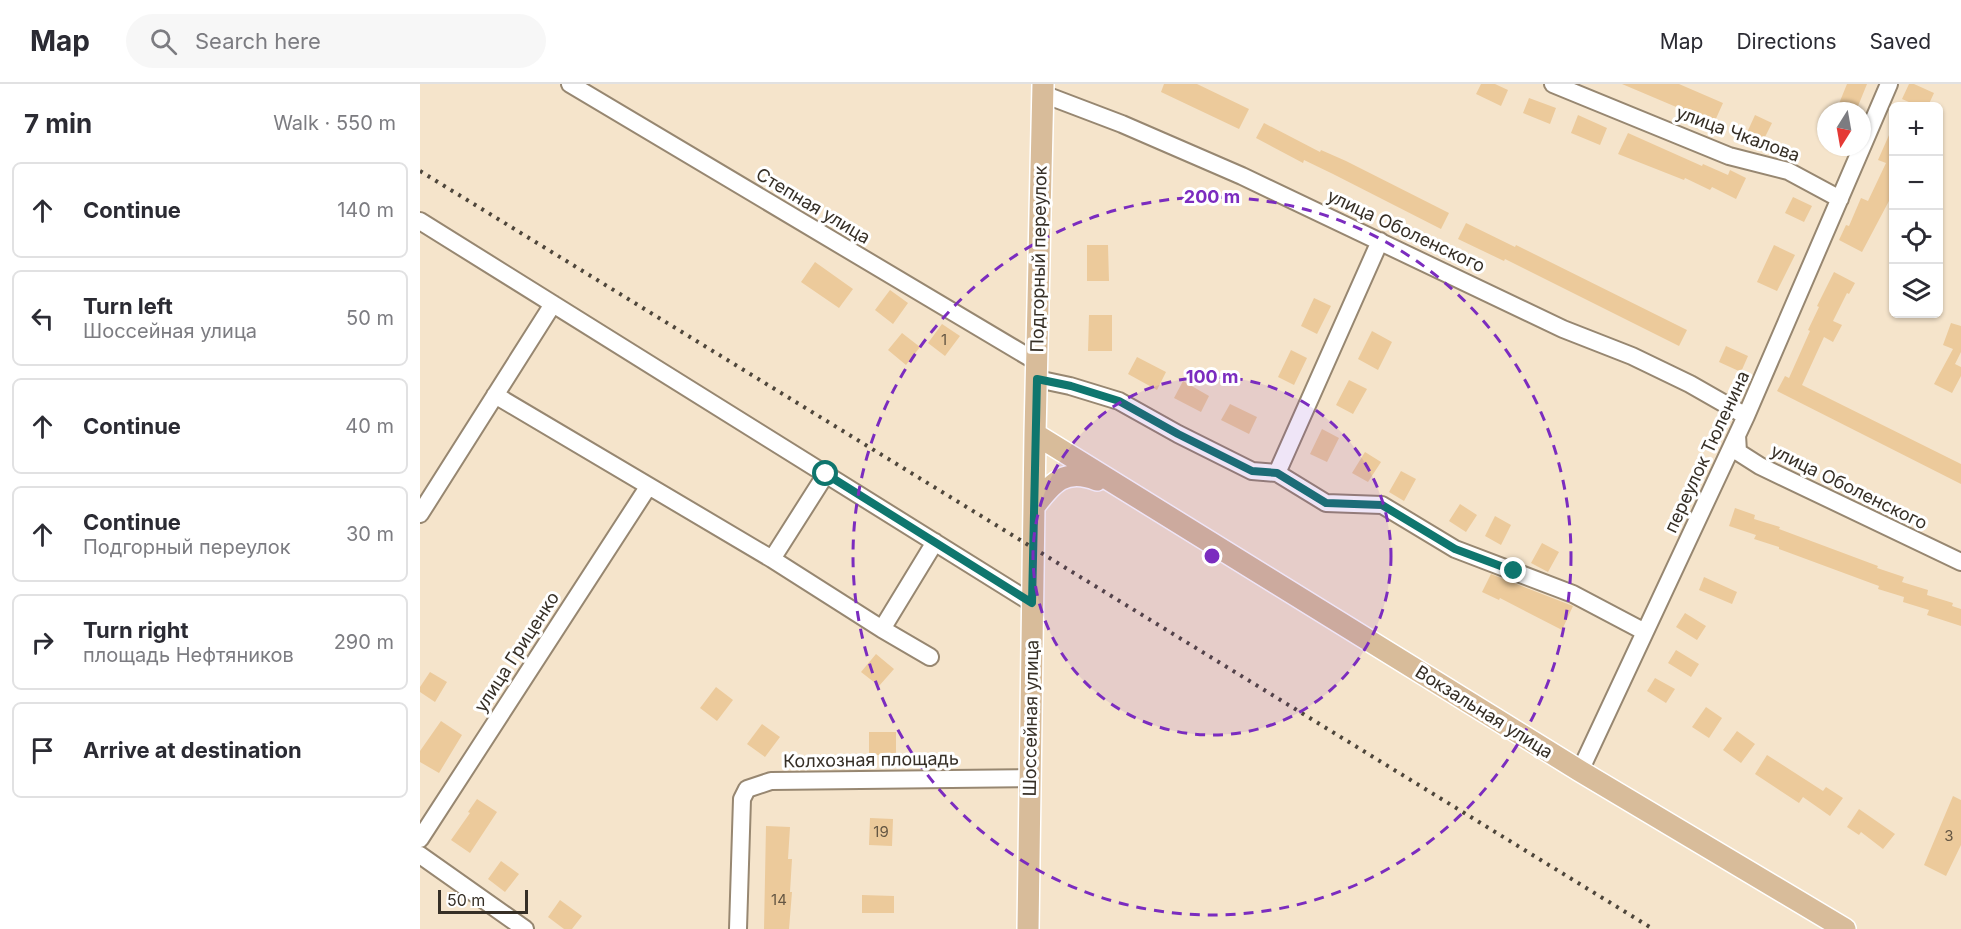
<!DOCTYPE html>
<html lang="en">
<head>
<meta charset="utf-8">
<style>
  :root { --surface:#fff; --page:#f7f7f7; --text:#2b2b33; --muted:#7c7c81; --line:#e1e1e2 }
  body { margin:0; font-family:Inter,sans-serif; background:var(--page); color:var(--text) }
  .controls { position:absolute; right:18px; top:18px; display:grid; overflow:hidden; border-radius:9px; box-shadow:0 2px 4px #0004 }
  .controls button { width:54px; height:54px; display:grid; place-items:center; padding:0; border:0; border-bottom:2px solid var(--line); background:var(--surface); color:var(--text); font:30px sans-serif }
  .compass { position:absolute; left:1397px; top:18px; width:54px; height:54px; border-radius:50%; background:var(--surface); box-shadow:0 2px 4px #0004; rotate:191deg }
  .scale { position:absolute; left:18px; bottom:15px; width:90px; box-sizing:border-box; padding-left:6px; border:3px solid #362f26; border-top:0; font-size:16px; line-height:21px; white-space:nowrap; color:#362f26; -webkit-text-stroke:4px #fff; paint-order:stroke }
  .stop { position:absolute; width:18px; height:18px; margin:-14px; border:4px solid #0f766e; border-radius:50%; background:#fff }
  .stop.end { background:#0f766e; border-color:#fff; box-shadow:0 2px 6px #0008 }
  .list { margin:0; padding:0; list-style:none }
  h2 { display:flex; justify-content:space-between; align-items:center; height:78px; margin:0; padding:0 24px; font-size:26px }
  h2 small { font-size:20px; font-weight:400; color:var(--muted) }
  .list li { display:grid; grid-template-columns:39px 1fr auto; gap:18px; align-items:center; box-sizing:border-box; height:96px; margin:0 12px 12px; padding:0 12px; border:2px solid var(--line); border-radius:9px }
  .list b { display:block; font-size:22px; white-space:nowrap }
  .list p { margin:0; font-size:20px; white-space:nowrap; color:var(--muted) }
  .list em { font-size:20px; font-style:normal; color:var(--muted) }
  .icon { flex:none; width:33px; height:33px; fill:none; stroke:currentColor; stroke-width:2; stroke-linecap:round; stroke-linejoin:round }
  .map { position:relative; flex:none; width:1541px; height:845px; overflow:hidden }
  header { display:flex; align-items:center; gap:36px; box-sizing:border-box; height:84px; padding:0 30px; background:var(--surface); border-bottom:2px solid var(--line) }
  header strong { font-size:28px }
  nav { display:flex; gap:33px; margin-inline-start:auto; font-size:21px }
  .search { width:420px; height:54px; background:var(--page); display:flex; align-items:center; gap:15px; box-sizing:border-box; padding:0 21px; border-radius:33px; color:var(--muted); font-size:22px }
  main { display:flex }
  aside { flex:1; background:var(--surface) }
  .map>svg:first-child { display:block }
  .building { fill:#ecca9b }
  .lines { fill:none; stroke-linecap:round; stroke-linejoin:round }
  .minor-casing { stroke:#978771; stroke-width:20 }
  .major-casing { stroke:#fff; stroke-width:24 }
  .minor { stroke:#fff; stroke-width:16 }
  .major { stroke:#d8bc9a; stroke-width:21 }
  .rail { stroke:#4e463b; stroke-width:4; stroke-dasharray:3 6; stroke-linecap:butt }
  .route { stroke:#0f766e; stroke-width:8 }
  .ring { fill:none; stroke:#7b2cbf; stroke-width:3; stroke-dasharray:10 8 }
  .labels { text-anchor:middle; stroke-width:6; stroke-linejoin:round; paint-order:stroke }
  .number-label { font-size:15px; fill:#645643 }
  .street-label { font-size:18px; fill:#362f26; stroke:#fff }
  .centre { fill:#7b2cbf; stroke:#fff; stroke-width:3 }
  .ring-label { font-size:18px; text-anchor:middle; font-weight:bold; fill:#7b2cbf; stroke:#fff; stroke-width:6; stroke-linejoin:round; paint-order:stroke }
</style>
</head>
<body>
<header>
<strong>Map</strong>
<div class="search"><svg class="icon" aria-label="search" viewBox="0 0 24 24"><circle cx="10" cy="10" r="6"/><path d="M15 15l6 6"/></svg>Search here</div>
<nav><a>Map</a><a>Directions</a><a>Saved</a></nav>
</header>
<main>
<aside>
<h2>7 min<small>Walk · 550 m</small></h2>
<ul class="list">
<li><svg class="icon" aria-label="ahead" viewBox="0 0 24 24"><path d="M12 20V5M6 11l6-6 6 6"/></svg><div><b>Continue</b></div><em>140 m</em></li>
<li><svg class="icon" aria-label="left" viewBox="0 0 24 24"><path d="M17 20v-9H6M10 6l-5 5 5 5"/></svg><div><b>Turn left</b><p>Шоссейная улица</p></div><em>50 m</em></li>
<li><svg class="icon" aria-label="ahead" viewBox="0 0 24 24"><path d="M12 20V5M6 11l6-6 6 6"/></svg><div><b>Continue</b></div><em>40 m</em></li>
<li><svg class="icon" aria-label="ahead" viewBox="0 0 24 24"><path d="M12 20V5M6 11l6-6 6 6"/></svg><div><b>Continue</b><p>Подгорный переулок</p></div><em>30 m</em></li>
<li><svg class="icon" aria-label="right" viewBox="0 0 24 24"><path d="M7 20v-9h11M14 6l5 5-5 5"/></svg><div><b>Turn right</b><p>площадь Нефтяников</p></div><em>290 m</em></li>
<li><svg class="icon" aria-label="arrive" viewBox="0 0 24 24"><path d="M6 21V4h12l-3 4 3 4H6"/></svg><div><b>Arrive at destination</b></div></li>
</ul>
</aside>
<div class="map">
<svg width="1541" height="845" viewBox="0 0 1541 845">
  <rect width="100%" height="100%" fill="#f5e4cb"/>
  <path class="building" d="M744 0H777L829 25 819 45 741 8Z
    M1061 0H1075L1088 6 1081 22 1056 10Z
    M1202 0H1259L1303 19 1294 39Z
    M1427 0H1447L1436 27H1416Z
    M1489 0H1494L1514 9 1508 22H1498L1482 15Z
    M1109 14 1136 24 1130 40 1103 29Z
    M1158 31 1187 44 1180 61 1151 49Z
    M1335 31 1352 39 1341 61 1325 53Z
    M844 39 900 68 901 66 926 77 1029 129 1021 145 913 90 884 76 883 79 836 54Z
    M1473 42V117L1470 115 1442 168 1419 156 1426 141 1429 142 1441 114 1448 117 1466 79 1458 76Z
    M1208 49 1282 82 1283 80 1308 91 1310 86 1326 94 1316 115 1292 103 1290 106 1265 94 1264 96 1198 70Z
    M1373 113 1392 122 1384 138 1365 129Z
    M1046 139 1095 163 1096 161 1267 246 1259 262 1085 175 1084 177 1038 155Z
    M667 161H688L689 197H667Z
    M1354 161 1375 171 1357 207 1337 198Z
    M395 178 433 205 419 224 381 198Z
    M1414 188 1435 199 1429 210 1427 209 1413 237 1422 241 1413 258 1404 253 1382 301 1541 380V400L1357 307 1365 292 1369 294 1390 247 1388 246 1399 223 1397 222Z
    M470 206 488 219 473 240 455 226Z
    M894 214 911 222 897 250 881 242Z
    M669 231H692V267H668Z
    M1531 239 1541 242V268L1535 280 1541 283V292L1532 309 1514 300 1533 265 1523 261Z
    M522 240 540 252 525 272 508 259Z
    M952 247 972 258 958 286 938 275Z
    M482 249 500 263 486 281 468 266Z
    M1306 262 1328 272 1321 288 1299 278Z
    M871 266 887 274 874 301 858 293Z
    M717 273 746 288 737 306 708 290Z
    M929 296 947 305 933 330 916 321Z
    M763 297 789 312 781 328 754 314Z
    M810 320 837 333 829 350 801 336Z
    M902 345 919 354 907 378 890 370Z
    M945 368 961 378 948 398 932 389Z
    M981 387 996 395 984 417 969 408Z
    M1040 420 1057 431 1046 448 1029 437Z
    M1315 424 1335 431 1334 435 1360 443 1359 445 1458 482 1457 484 1484 493 1482 498 1508 506 1507 511 1533 519 1532 522 1541 525V542L1507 531 1509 526 1483 518 1484 513 1458 505 1459 502 1359 465V463L1334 455 1336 451 1309 442Z
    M1075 432 1091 441 1081 461 1065 452Z
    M1122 459 1139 468 1128 488 1111 479Z
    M1071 490 1153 522 1142 546 1080 514 1079 516 1062 508Z
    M1284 493 1317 508 1312 520 1279 506Z
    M1265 529 1286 542 1277 556 1256 543Z
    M1256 566 1279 580 1271 593 1248 579Z
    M456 570 474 585 459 602 441 588Z
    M10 588 27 598 15 618 0 608V603Z
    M1235 594 1255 605 1246 619 1227 607Z
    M296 603 313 616 297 637 280 624Z
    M1286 623 1302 634 1289 654 1272 643Z
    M21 637 42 651 19 689 0 678V667Z
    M342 640 360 653 345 673 327 660Z
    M1317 647 1335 660 1321 679 1303 666Z
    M449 648H476V671H449Z
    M1347 671 1403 707 1406 703 1423 714 1410 732 1383 713 1379 719 1335 690Z
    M1533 712 1541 716V761L1526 792 1504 781Z
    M57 715 77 728 50 769 31 756 50 729 48 728Z
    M1439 725 1475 750 1463 765 1441 748 1439 751 1427 743Z
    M450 734 473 735 472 762 449 761Z
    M346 742 370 743 368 775H372L370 808H372L369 845H344Z
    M81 777 99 790 85 808 68 795Z
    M442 811 474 812V829H442Z
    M140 816 162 832 152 845H144L128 833Z"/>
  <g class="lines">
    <g class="minor-casing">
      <path id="minor" d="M150 0 617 278
        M1133 0 1309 72 1368 87 1420 115
        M623 10 702 40 822 92 1143 245 1212 272 1270 300 1326 332
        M1442 63 1469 0
        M0 137 612 519
        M617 295 650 302 699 317 758 350 832 387 857 389 906 419 962 421 1035 465 1153 510 1225 548
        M75 311 352 475 462 545 510 573
        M1317 351 1318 368 1340 382 1541 478
        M857 389 960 157
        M0 430 133 220
        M352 475 406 390
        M462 545 515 458
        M1160 687 1326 332 1442 63
        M0 755 228 403
        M0 771 105 845
        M318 845 322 715 327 705 351 697 610 694"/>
    </g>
    <g class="major-casing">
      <path id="major" d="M615 350 1160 687 1425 845
        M614 423C632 399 645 383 677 396
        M608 845 615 350 623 0"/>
    </g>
    <use href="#minor" class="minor"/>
    <use href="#major" class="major"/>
    <path class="rail" d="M0 87 1233 845"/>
  </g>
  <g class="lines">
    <path class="route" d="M406 390 612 519 617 295 651 302 699 317 758 350 832 387 857 389 906 419 962 421 1035 465 1094 487"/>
  </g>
  <circle cx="792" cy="472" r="179" fill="#7b2cbf" fill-opacity=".12"/>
  <g class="ring">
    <circle cx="792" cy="472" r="179"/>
    <circle cx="792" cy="472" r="359"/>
  </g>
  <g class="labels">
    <g class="number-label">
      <text x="524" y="261">1</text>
      <text x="461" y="753">19</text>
      <text x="1529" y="757">3</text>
      <text x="359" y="821">14</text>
    </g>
    <g class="street-label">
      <text transform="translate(1318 50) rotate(20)" y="6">улица Чкалова</text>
      <text transform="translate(393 122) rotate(31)" y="6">Степная улица</text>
      <text transform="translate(986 147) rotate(25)" y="6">улица Оболенского</text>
      <text transform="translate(619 175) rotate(-89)" y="6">Подгорный переулок</text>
      <text transform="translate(1287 368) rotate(-65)" y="6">переулок Тюленина</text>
      <text transform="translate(1429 403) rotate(26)" y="6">улица Оболенского</text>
      <text transform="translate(97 568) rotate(-57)" y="6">улица Гриценко</text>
      <text transform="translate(1064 628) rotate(32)" y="6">Вокзальная улица</text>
      <text transform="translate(611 634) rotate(-89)" y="6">Шоссейная улица</text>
      <text transform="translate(451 676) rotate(-1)" y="6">Колхозная площадь</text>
    </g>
  </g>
  <circle cx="792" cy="472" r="9" class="centre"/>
  <g class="ring-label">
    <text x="792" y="119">200 m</text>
    <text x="792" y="299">100 m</text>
  </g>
</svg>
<div class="controls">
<button>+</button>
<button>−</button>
<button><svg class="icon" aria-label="locate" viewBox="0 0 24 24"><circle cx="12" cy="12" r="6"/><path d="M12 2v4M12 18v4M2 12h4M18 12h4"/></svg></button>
<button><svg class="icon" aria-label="layers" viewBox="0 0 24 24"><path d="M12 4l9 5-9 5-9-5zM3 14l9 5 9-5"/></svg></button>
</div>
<svg class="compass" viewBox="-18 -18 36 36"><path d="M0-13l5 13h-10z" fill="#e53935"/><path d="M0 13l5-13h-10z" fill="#7c7c81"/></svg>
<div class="scale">50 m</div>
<div class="stop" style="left:406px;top:390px"></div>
<div class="stop end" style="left:1094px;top:487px"></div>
</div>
</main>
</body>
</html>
